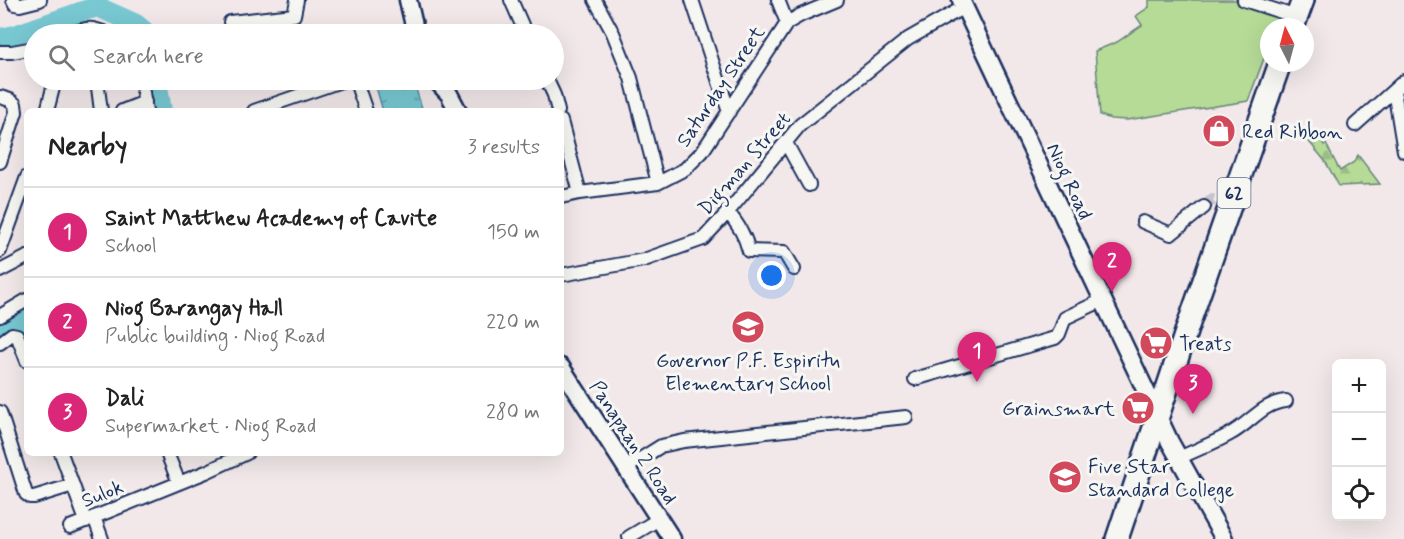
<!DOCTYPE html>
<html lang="en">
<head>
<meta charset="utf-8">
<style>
  :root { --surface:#fff; --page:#f6f6f6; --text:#222; --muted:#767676; --line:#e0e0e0; --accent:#db2777 }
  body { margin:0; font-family:Mynerve,sans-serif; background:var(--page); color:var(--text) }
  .controls { position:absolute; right:18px; bottom:18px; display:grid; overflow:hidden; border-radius:9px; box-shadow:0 6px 24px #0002 }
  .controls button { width:54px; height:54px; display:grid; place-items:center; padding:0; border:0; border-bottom:2px solid var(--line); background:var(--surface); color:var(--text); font:30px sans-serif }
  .compass { position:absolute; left:1260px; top:18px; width:54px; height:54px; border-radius:50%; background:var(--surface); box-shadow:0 6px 24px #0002; rotate:354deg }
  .you { position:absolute; left:772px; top:276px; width:21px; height:21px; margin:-15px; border:4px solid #fff; border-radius:50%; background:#1a73e8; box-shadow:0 0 0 9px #1a73e833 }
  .badge { display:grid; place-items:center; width:39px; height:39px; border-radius:50%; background:var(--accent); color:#fff; font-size:20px; font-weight:700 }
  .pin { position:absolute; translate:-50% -50px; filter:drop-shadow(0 2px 3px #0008) }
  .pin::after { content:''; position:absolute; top:32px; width:21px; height:18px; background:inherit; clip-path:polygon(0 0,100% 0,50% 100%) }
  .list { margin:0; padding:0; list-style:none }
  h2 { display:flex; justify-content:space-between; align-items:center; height:78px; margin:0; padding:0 24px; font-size:26px }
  h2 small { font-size:20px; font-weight:400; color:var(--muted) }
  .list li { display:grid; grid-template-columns:39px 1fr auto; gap:18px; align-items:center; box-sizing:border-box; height:90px; padding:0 24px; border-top:2px solid var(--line) }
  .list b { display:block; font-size:22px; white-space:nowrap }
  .list p { margin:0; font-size:20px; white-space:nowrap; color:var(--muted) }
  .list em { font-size:20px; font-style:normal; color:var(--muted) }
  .icon { flex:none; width:33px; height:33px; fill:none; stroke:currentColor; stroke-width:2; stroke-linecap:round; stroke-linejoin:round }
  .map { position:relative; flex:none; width:1404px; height:539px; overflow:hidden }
  .search { position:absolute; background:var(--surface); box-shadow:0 6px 24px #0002; left:24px; top:24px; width:540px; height:66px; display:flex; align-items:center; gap:15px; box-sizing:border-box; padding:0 21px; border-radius:33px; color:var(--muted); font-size:22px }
  .panel { position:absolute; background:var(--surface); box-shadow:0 6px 24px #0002; left:24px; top:108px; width:540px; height:348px; border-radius:9px }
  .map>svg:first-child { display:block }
  .grass { fill:#b5db97; stroke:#68857a; stroke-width:1.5 }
  .forest { fill:url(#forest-firs); stroke:#68857a; stroke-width:1.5 }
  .water { fill:url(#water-ripples); stroke:#538ba4; stroke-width:1.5 }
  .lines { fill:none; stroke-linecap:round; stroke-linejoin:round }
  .river { stroke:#78c8d2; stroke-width:20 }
  .street-tunnel { stroke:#c7c3ce; stroke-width:12; stroke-dasharray:12 6; stroke-linecap:butt }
  .street-casing { stroke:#1b2f5e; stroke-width:16 }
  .secondary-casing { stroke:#1b2f5e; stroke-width:21 }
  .highway-casing { stroke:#1b2f5e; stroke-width:26 }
  .street { stroke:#f6f6f2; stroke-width:12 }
  .secondary { stroke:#f6f6f2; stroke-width:16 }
  .highway { stroke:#f6f6f2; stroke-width:21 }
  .labels { text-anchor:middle; stroke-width:6; stroke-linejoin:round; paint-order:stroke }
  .shield { fill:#f6f6f2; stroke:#5d6b8a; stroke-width:1.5 }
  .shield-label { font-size:18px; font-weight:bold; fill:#1b2f5e }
  .street-label { font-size:20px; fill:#1b2f5e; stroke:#f6f6f2 }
  .poi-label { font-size:20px; fill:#1b2f5e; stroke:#f6f6f2; text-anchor:start }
</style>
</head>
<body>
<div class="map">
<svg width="1404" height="539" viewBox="0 0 1404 539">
  <defs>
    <pattern id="forest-firs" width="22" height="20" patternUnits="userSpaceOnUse" patternTransform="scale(1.5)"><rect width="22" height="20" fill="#b5db97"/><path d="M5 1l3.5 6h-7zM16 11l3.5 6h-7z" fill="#9bbc85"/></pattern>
    <pattern id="water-ripples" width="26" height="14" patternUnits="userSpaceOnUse" patternTransform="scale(1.5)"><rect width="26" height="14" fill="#78c8d2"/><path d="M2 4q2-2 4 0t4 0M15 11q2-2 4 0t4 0" fill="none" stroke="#62a3ae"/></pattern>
  </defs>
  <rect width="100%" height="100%" fill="#f2e8ea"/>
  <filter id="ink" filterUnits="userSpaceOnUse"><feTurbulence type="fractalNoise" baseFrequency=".0167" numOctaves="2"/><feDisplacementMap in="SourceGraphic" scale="12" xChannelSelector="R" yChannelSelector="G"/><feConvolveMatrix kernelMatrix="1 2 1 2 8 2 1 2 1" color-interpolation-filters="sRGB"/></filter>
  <g filter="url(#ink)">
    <path class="grass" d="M1149 0H1259L1284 7 1276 27H1269V45L1248 101 1127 120 1111 119 1100 115 1095 51 1117 42 1142 25 1136 16 1149 7Z"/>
    <path class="forest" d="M1307 130 1313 132 1315 130 1324 145 1326 144 1340 171 1354 162 1358 155 1380 184 1339 186 1325 161 1306 138 1303 140Z"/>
    <path class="water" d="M374 80H413L423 111H383Z"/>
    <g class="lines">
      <path class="river" d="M0 38 15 35 83 11 98 7 136 24 148 34
        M157 80 162 111
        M0 335 27 317"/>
      <path class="street-tunnel" d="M1204 207 1212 200 1215 201"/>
      <g class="street-casing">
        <path id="street" d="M13 0 15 4 20 5 40 0
          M511 0 526 34
          M595 0 613 33 631 78 658 183
          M692 0 729 112
          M778 0 787 23
          M1244 0 1297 17
          M230 22 294 15 297 0
          M71 34C87 27 92 27 108 34
          M0 52H12L34 48
          M97 80 101 111
          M141 80 146 111
          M353 80 356 82 366 111
          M547 80 554 95 558 111
          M1394 90 1404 151
          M0 97 10 100 15 104 16 112 0 162
          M47 111 53 88V80
          M122 111 145 102
          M254 111 344 80
          M561 121 580 193
          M1355 125 1404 81
          M786 143 809 185
          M561 197 580 193 658 183 685 169 702 152 787 23 801 15 837 0
          M728 212C738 225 745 235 749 251L784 252 794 269
          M1143 222 1171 234 1204 207
          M0 251 27 177
          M0 271 27 257
          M561 275 644 260 703 239 728 212 800 125 908 39 964 7
          M0 316 27 300
          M0 343 12 334 17 335 27 361
          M915 379 1055 338 1059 334 1065 318 1103 300
          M0 412 26 494 30 497H34L73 485
          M61 453 86 521
          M167 453 179 483
          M1179 458C1196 450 1214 443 1230 434 1251 423 1262 403 1286 401
          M626 468 661 446 684 441 906 417
          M94 517 102 539
          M70 527 206 472 247 453
          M629 537 659 519"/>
      </g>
      <g class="secondary-casing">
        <path id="secondary" d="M408 0 416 34
          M961 0 1170 442 1224 539
          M436 80 449 94 458 111
          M561 367 672 539"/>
      </g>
      <g class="highway-casing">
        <path id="highway" d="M1293 27 1303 0
          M1117 539 1189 323 1280 63"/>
      </g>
      <use href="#street" class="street"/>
      <use href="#secondary" class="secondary"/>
      <use href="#highway" class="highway"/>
    </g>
  </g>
  <defs>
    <g id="shop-disc" transform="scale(1.725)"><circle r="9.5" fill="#d1495b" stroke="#f6f6f2"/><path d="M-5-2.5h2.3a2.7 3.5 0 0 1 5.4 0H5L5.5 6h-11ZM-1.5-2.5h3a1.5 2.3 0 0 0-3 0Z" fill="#fff"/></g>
    <g id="school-disc" transform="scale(1.725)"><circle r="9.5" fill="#d1495b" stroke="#f6f6f2"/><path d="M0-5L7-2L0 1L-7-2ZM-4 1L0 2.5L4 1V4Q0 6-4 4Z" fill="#fff"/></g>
    <g id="supermarket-disc" transform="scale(1.725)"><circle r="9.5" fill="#d1495b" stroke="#f6f6f2"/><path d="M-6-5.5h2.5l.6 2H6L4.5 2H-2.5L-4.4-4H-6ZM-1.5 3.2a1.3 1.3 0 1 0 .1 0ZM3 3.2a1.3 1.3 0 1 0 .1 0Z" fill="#fff"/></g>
    <g id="university-disc" transform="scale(1.725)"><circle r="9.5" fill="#d1495b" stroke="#f6f6f2"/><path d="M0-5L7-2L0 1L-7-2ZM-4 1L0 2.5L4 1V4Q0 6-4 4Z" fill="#fff"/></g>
  </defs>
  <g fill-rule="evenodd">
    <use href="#shop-disc" x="1219" y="131"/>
    <use href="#school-disc" x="748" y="327"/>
    <use href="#supermarket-disc" x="1156" y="343"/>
    <use href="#supermarket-disc" x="1138" y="408"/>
    <use href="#university-disc" x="1065" y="477"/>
  </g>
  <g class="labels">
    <rect class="shield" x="1217.5" y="178" width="33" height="30" rx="4.5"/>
    <g class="shield-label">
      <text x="1234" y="199">62</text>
    </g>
    <g class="street-label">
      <text transform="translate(720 86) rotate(-56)" y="7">Saturday Street</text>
      <text transform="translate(744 163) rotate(-49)" y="7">Digman Street</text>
      <text transform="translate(1070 181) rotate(65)" y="7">Niog Road</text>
      <text transform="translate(634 442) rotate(57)" y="7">Panapaan 2 Road</text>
      <text transform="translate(102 493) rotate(-22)" y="7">Sulok</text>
    </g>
    <g class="poi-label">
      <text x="1242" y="138">Red Ribbon</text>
      <text x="1179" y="350">Treats</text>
      <text x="748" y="367" text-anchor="middle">Governor P.F. Espiritu<tspan x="748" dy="23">Elementary School</tspan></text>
      <text x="1115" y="415" text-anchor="end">Grainsmart</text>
      <text x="1088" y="473">Five Star<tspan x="1088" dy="23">Standard College</tspan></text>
    </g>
  </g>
</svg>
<div class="controls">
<button>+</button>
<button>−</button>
<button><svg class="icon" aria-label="locate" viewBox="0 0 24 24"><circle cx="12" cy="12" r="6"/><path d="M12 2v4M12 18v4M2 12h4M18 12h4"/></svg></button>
</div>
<svg class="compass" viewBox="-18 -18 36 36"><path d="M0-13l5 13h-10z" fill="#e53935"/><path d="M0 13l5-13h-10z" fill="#767676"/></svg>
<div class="you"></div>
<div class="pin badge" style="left:977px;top:382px">1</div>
<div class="pin badge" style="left:1112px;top:292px">2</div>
<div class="pin badge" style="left:1193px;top:414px">3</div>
<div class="search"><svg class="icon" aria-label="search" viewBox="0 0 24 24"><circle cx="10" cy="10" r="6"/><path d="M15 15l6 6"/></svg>Search here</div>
<section class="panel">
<h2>Nearby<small>3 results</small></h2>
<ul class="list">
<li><span class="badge">1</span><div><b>Saint Matthew Academy of Cavite</b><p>School</p></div><em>150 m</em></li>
<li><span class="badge">2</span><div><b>Niog Barangay Hall</b><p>Public building · Niog Road</p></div><em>220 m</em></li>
<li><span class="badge">3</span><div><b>Dali</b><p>Supermarket · Niog Road</p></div><em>280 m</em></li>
</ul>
</section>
</div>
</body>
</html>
